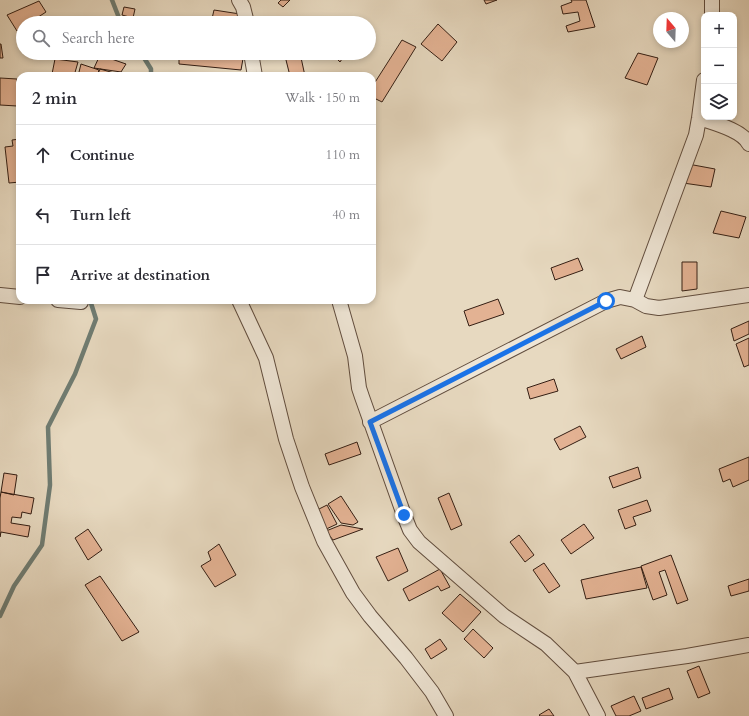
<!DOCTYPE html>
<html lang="en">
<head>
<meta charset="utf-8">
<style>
  :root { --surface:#fff; --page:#f7f7f7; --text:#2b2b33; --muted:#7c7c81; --line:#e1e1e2 }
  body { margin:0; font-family:Cardo,serif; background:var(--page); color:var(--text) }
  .controls { position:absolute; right:12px; top:12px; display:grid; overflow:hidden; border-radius:8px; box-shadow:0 2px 6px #0003 }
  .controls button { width:36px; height:36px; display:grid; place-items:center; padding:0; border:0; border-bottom:1px solid var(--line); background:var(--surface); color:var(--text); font:20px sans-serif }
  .compass { position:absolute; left:653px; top:12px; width:36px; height:36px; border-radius:50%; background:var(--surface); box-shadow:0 2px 6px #0003; rotate:341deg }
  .stop { position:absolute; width:12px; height:12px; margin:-9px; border:3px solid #1a73e8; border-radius:50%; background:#fff }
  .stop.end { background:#1a73e8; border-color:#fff; box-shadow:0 1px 4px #0008 }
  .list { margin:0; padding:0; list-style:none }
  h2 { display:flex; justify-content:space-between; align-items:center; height:52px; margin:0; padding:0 16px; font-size:17px }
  h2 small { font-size:13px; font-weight:400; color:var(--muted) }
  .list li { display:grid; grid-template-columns:26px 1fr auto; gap:12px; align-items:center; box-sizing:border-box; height:60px; padding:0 16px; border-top:1px solid var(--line) }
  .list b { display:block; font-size:15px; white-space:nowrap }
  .list em { font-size:13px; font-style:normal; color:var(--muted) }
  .icon { flex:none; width:22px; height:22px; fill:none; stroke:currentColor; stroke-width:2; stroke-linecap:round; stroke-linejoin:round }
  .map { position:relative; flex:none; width:749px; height:716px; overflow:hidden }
  .search { position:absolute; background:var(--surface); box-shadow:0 2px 6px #0003; left:16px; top:16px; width:360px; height:44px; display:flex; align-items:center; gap:10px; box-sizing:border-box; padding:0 14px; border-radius:22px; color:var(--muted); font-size:15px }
  .panel { position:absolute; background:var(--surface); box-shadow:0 2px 6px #0003; left:16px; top:72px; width:360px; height:232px; border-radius:12px }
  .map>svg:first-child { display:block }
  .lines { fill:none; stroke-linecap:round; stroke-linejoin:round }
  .stream { stroke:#6f7c72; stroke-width:4.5 }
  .building { fill:#e3b293; stroke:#341e13 }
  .minor-casing { stroke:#614d3e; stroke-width:16 }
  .minor { stroke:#efe6d6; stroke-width:14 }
  .route { stroke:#1a73e8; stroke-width:5 }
</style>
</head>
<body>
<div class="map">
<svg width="749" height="716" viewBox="0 0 749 716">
  <rect width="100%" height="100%" fill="#e7d9c0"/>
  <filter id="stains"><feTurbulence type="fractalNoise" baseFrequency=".005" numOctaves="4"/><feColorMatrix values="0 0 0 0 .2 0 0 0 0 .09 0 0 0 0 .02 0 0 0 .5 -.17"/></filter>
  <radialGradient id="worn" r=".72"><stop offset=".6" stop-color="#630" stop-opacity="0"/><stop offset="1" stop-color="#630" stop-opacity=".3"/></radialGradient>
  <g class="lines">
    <path class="stream" d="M112 0 121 23
      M141 53 151 69V76
      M0 616 14 586 42 545 50 485 48 427 75 374 96 319 90 300"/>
  </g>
  <path class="building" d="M281 0H290L283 7 278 3Z
    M484 0H497L486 4Z
    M571 0H586L595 27 568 32 566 26 580 21 578 12 563 14 561 6 572 2Z
    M39 1 46 12 29 23H23V27L17 31 7 15Z
    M124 7 135 9 133 18 122 15Z
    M214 10 240 14V23H211Z
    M97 18 98 23H77V22Z
    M438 24 457 42 442 61 421 44Z
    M402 40 416 47 382 102 372 97V87Z
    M0 44H1L3 58H0Z
    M179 53H244L241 70 179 64Z
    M300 53 305 76H290L285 56Z
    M331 53H346L340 62Z
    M638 53 658 58 647 85 625 78Z
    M100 55 126 64 121 72 94 68Z
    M55 59 78 62 74 76H59L52 74Z
    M81 64 99 70 97 76H78Z
    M100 69 125 76H97Z
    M0 78 17 79V106L0 105Z
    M20 139V182L9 183 5 147 13 146 12 140Z
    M688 164 715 169 711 187 683 183Z
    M721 211 746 217 739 238 713 233Z
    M578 258 583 270 555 280 551 268Z
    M682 262H697V289L682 291Z
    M498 299 504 314 469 326 464 311Z
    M749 321V334L734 341 731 329Z
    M642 336 646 347 621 359 616 349Z
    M749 338V365L744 367 736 344Z
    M554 379 558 391 530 399 527 388Z
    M580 426 586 437 560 450 554 439Z
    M357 442 361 454 329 465 325 454Z
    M749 457V480L733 487 730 479 723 482 719 469Z
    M638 467 641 478 613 488 609 477Z
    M4 473 17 475 14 495 1 492Z
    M1 492 34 498 31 514 22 512 21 518 12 517 11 523 30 526 28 537 1 532 0 537V498Z
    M449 493 462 525 451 530 438 498Z
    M341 496 358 522 353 525 341 523 328 504Z
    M647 500 651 511 633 517 636 525 625 529 618 510Z
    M327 505 337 524 322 531 313 512Z
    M584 524 594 538 571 554 561 540Z
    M341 525 363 529 333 540 326 531Z
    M88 529 102 550 88 560 75 538Z
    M519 535 534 555 525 562 510 542Z
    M219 544 236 575 215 587 201 566 211 560 208 552Z
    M398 548 408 571 388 581 376 557Z
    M671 555 688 600 677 604 665 570 659 572 667 595 653 600 641 566Z
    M544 563 560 586 549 593 533 570Z
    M641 567 647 588 586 599 581 580Z
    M440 569 450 587 441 591 438 586 409 601 403 589Z
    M100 576 139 632 122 641 85 585Z
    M749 579V591L731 596 728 586Z
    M460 594 481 612 463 632 442 613Z
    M473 629 493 648 484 658 464 639Z
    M440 639 447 649 431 659 425 649Z
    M699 666 710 693 698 698 687 671Z
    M669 688 673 699 646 709 642 698Z
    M634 696 641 711 629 716H616L611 706Z
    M549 709 554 716H540L539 715Z"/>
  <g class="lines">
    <g class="minor-casing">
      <path id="minor" d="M239 0 243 7 247 23
        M712 0V15
        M251 53 255 76
        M699 118C713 123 742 130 749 144
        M0 295 20 297
        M58 300 81 302
        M239 300 266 358 286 439 302 487 324 541 353 593 370 616 406 658 432 692 446 716
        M339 300 355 356 359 388 362 397 404 515 410 530 419 542 504 616 546 644 575 672 598 716
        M635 300 696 135 699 118 704 80
        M370 422 606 301 620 297 635 300 646 306 659 308 749 295
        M575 672 687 656 749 645"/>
    </g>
    <use href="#minor" class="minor"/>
  </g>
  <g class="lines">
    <path class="route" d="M404 515 370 422 606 301"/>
  </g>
  <rect width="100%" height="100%" filter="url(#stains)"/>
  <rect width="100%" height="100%" fill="url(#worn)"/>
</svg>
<div class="controls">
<button>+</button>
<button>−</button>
<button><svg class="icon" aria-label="layers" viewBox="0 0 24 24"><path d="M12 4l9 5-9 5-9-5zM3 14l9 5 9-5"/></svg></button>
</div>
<svg class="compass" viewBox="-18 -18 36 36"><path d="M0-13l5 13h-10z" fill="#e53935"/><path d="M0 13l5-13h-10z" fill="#7c7c81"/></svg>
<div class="stop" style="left:606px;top:301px"></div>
<div class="stop end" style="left:404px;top:515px"></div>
<div class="search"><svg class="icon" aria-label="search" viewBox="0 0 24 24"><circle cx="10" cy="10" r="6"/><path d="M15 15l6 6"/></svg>Search here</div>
<section class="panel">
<h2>2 min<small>Walk · 150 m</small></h2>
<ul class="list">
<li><svg class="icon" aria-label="ahead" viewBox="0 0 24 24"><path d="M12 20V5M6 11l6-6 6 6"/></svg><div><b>Continue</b></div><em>110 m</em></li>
<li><svg class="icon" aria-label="left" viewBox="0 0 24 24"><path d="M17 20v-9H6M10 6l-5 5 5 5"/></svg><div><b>Turn left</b></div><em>40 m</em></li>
<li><svg class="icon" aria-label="arrive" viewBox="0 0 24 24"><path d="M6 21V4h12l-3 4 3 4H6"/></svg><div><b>Arrive at destination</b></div></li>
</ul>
</section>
</div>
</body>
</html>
